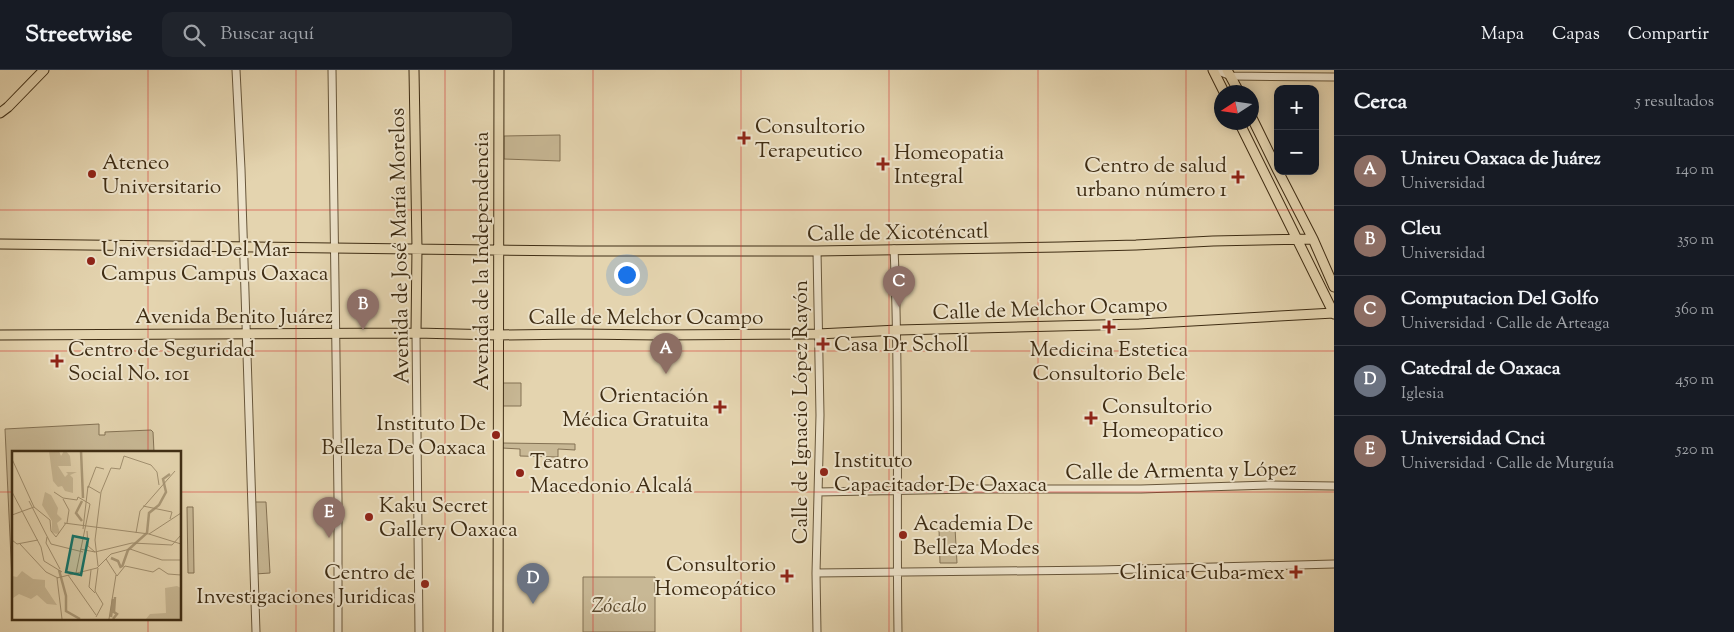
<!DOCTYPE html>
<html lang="es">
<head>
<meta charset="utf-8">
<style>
  :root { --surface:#171b24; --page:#20242c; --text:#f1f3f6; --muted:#9ea1a6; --line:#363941; --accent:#c59692 }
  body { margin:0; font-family:"Sorts Mill Goudy",serif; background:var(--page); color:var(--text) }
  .controls { position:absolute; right:15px; top:15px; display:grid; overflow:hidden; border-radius:10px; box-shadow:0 2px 12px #0003 }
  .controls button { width:45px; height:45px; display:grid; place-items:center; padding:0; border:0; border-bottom:1px solid var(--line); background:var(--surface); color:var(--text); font:25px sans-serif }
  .compass { position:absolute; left:1214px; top:15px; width:45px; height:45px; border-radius:50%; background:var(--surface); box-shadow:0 2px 12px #0003; rotate:258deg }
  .you { position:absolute; left:626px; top:204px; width:18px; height:18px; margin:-12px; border:4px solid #fff; border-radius:50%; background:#1a73e8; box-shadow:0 0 0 8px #1a73e833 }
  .badge { display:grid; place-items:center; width:32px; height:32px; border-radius:50%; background:var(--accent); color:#fff; font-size:16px; font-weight:700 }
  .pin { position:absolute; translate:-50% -41px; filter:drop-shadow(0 1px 2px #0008) }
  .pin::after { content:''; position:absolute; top:26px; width:18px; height:15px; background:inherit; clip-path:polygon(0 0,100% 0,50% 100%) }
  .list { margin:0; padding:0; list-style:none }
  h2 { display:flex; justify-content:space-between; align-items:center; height:65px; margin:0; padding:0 20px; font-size:21px }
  h2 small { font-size:16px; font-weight:400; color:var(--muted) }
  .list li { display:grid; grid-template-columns:32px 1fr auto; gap:15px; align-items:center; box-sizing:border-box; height:70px; padding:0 20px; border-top:1px solid var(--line) }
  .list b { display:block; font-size:19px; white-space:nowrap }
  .list p { margin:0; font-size:16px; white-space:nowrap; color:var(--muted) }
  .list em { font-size:16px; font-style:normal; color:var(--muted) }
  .icon { flex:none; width:28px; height:28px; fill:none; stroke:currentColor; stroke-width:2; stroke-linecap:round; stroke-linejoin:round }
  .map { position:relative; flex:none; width:1334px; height:562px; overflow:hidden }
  header { display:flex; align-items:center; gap:30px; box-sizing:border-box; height:70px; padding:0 25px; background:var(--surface); border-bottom:1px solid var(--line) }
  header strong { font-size:24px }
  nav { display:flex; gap:28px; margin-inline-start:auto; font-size:18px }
  .search { width:350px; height:45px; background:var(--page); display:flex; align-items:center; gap:12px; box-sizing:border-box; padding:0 18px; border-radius:10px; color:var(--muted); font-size:19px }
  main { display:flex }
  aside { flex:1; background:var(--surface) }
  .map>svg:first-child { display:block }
  .green { fill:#c8b895; stroke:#847254 }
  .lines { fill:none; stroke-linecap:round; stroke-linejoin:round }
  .minor-casing { stroke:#68573b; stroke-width:9 }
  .major-casing { stroke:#3f2d14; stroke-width:11 }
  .minor { stroke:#ede3cb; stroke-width:7 }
  .major { stroke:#e4d4af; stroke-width:9 }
  .grid { fill:none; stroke:#d62828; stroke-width:1; stroke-opacity:0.55 }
  .poi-dot { fill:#8f2418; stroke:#ede3cb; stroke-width:2 }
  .labels { text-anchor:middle; stroke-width:4; stroke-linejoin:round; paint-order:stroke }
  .poi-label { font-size:21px; fill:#3f2d14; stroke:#ede3cb; text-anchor:start }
  .street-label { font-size:21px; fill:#3f2d14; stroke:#ede3cb }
  .park-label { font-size:21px; font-style:italic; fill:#5a492e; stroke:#ede3cb }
  .inset-river { fill:none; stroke:#ac9b7a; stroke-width:2.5 }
  .inset-road { fill:none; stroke:#a29171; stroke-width:1 }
  .view { fill:#0f766e; fill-opacity:0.15; stroke:#0f766e; stroke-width:2.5 }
  .inset-edge { fill:none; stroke:#3f2d14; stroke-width:2.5 }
</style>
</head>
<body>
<header>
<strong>Streetwise</strong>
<div class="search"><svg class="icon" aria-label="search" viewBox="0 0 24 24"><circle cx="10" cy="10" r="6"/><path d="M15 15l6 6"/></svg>Buscar aquí</div>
<nav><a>Mapa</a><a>Capas</a><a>Compartir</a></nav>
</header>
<main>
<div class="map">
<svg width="1334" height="562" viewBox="0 0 1334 562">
  <rect width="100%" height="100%" fill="#e4d4af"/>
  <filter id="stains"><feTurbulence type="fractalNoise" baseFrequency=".004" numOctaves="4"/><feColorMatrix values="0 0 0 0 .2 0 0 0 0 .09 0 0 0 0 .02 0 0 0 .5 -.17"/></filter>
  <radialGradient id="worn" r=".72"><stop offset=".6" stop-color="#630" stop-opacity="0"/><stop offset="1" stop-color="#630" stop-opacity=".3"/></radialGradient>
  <path class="green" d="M560 65V91L504 89V66Z
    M502 313H521V336H502Z
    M99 354V365H105V362L151 360 153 362 154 382H14V510H12L5 359Z
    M502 373 575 374V380L558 379V387L520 386V379L502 378Z
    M253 432H266L270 503 255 504Z
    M187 437H193L194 503H188Z
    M955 458 957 493H940L939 459Z
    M583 507H655V562H583Z"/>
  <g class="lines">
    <g class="minor-casing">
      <path id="minor" d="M236 0 241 99 256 562
        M332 0 338 428V562
        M1216 0 1231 6 1334 7
        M894 179C900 307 896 434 898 562
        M416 263 419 562
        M818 422 972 419H1141L1269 415 1334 416
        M816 503 1100 500 1334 494
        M817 562 816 503 820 345 817 181"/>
    </g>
    <g class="major-casing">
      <path id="major" d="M414 0 417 178 416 263
        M1213 0 1224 22
        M1227 0 1239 22
        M0 43 8 37 44 0
        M1252 48 1278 101
        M1239 52 1334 244
        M1278 101 1313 169 1334 217
        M0 174 580 181H817L1060 177 1136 175 1213 171 1313 169
        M0 265 416 263 498 265 579 264 659 265 818 264 898 260 1139 254 1334 243
        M498 562 499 0"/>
    </g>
    <use href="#minor" class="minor"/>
    <use href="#major" class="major"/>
  </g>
  <path class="grid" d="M148 0V382M296 0V562M445 0V562M593 0V562M741 0V562M889 0V562M1038 0V562M1186 0V562M0 140H1334M0 281H1334M0 422H14M180 422H1334M148 548V562"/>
  <g class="poi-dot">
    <path d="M741.5 60.5h5v5h5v5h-5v5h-5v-5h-5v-5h5z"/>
    <path d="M880.5 86.5h5v5h5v5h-5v5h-5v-5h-5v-5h5z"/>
    <circle cx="92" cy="104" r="5"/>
    <path d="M1235.5 99.5h5v5h5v5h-5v5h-5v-5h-5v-5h5z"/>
    <circle cx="91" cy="191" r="5"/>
    <path d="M1106.5 249.5h5v5h5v5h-5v5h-5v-5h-5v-5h5z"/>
    <path d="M820.5 266.5h5v5h5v5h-5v5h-5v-5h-5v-5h5z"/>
    <path d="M54.5 283.5h5v5h5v5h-5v5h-5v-5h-5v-5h5z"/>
    <path d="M717.5 329.5h5v5h5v5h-5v5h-5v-5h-5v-5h5z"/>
    <path d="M1088.5 340.5h5v5h5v5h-5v5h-5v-5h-5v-5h5z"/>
    <circle cx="496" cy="365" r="5"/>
    <circle cx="824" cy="402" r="5"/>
    <circle cx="520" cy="403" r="5"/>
    <circle cx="369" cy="447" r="5"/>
    <circle cx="903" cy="465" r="5"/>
    <path d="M1293.5 494.5h5v5h5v5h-5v5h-5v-5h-5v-5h5z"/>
    <path d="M784.5 498.5h5v5h5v5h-5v5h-5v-5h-5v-5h5z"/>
    <circle cx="425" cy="514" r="5"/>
  </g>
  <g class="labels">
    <g class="poi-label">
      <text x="755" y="63">Consultorio<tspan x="755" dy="24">Terapeutico</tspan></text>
      <text x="894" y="89">Homeopatia<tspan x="894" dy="24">Integral</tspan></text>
      <text x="102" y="99">Ateneo<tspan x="102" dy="24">Universitario</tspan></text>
      <text x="1227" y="102" text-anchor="end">Centro de salud<tspan x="1227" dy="24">urbano número 1</tspan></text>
      <text x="101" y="186">Universidad Del Mar<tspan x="101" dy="24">Campus Campus Oaxaca</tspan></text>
      <text x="834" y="281">Casa Dr Scholl</text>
      <text x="68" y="286">Centro de Seguridad<tspan x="68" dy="24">Social No. 101</tspan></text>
      <text x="1109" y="286" text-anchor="middle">Medicina Estetica<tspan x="1109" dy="24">Consultorio Bele</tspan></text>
      <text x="709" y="332" text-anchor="end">Orientación<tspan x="709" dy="24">Médica Gratuita</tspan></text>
      <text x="1102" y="343">Consultorio<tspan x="1102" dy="24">Homeopatico</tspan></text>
      <text x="486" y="360" text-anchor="end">Instituto De<tspan x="486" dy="24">Belleza De Oaxaca</tspan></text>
      <text x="834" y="397">Instituto<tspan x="834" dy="24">Capacitador De Oaxaca</tspan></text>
      <text x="530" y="398">Teatro<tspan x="530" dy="24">Macedonio Alcalá</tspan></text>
      <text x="379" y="442">Kaku Secret<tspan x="379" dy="24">Gallery Oaxaca</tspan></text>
      <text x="913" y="460">Academia De<tspan x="913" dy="24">Belleza Modes</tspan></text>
      <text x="776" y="501" text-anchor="end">Consultorio<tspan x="776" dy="24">Homeopático</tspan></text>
      <text x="415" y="509" text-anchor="end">Centro de<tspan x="415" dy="24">Investigaciones Juridicas</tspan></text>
      <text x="1285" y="509" text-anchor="end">Clinica Cuba-mex</text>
    </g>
    <g class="street-label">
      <text transform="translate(898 162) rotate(-1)" y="7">Calle de Xicoténcatl</text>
      <text transform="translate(399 176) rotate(-91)" y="7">Avenida de José María Morelos</text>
      <text transform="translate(481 191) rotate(-90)" y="7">Avenida de la Independencia</text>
      <text transform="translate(1050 238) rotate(-2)" y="7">Calle de Melchor Ocampo</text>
      <text x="234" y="253">Avenida Benito Juárez</text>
      <text x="646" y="254">Calle de Melchor Ocampo</text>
      <text transform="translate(800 342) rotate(-90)" y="7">Calle de Ignacio López Rayón</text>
      <text transform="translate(1181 400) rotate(-1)" y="7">Calle de Armenta y López</text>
    </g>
    <g class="park-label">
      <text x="619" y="542">Zócalo</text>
    </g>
  </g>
  <g transform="translate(12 381)">
    <rect width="169" height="169" fill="#e4d4af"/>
    <path d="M37 0H47L49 5 52 0H54L58 5 59 15H46L53 26 56 23 54 21H65L58 24 61 27V42L53 40 50 35 46 36 41 30ZM33 41 39 44 46 57 45 63 50 68 45 72 48 82 44 83 40 81V70L30 54ZM10 120 21 128 33 129V136L45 154 35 153 25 144 19 148 7 143 1 147 0 125 5 126ZM165 135 169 137V168H134L138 163 154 162 153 137Z" fill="#c8b895"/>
    <path class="inset-river" d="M69 0 71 47M70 50 64 62 70 70M116 99 135 82 137 62 147 54 154 41 151 28 158 23M99 107 106 110 109 117M110 116 116 99M47 119 54 145V160L68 168M99 166 101 148M101 168 105 163 102 161 103 146"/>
    <path class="inset-road" d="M0 8 22 56M76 37 84 16 92 18M0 41 29 96 32 110 50 121M42 41 51 47 65 49 66 46 78 53 64 122M89 41 99 17 108 18 112 5 139 14 145 21 147 34M51 48 57 59 55 72M17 50 39 93 71 101M131 55 160 61 158 68M0 64 22 56 38 69 39 80 44 86 54 72M52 72 137 83 169 93M71 78 76 35 88 42M75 80 76 95 83 101M124 82 128 60 163 20M137 83 169 62M35 86 34 92 48 118M0 89 5 93 26 89M8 93 34 121 46 127M68 98 83 101 120 92 160 94 169 84M94 108 105 125 113 115 141 121 147 117 156 123 169 124M86 115 83 89 89 41M79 119 77 136 83 142M56 124 84 164M84 166 91 153 83 140 86 117M50 168 45 127 85 117 99 103 118 98 150 109H169M97 168 104 124"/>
    <path class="view" d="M61 85 76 88 69 124 54 121Z"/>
    <rect width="169" height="169" class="inset-edge"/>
  </g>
  <rect width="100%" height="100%" filter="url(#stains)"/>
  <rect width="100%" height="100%" fill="url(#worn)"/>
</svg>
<div class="controls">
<button>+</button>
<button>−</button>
</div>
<svg class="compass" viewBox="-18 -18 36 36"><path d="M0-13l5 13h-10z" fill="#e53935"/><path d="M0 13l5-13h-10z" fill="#9ea1a6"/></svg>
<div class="you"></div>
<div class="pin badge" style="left:666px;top:304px;background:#8d6e63">A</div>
<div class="pin badge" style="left:363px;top:260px;background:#8d6e63">B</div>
<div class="pin badge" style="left:899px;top:237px;background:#8d6e63">C</div>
<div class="pin badge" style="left:533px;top:534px;background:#6b7280">D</div>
<div class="pin badge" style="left:329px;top:468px;background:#8d6e63">E</div>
</div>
<aside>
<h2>Cerca<small>5 resultados</small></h2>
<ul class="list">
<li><span class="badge" style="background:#8d6e63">A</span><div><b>Unireu Oaxaca de Juárez</b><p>Universidad</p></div><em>140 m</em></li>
<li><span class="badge" style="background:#8d6e63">B</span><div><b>Cleu</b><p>Universidad</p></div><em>350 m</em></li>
<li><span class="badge" style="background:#8d6e63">C</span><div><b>Computacion Del Golfo</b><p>Universidad · Calle de Arteaga</p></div><em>360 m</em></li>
<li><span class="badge" style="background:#6b7280">D</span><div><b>Catedral de Oaxaca</b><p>Iglesia</p></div><em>450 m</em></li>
<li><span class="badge" style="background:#8d6e63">E</span><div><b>Universidad Cnci</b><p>Universidad · Calle de Murguía</p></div><em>520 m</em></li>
</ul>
</aside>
</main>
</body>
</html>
